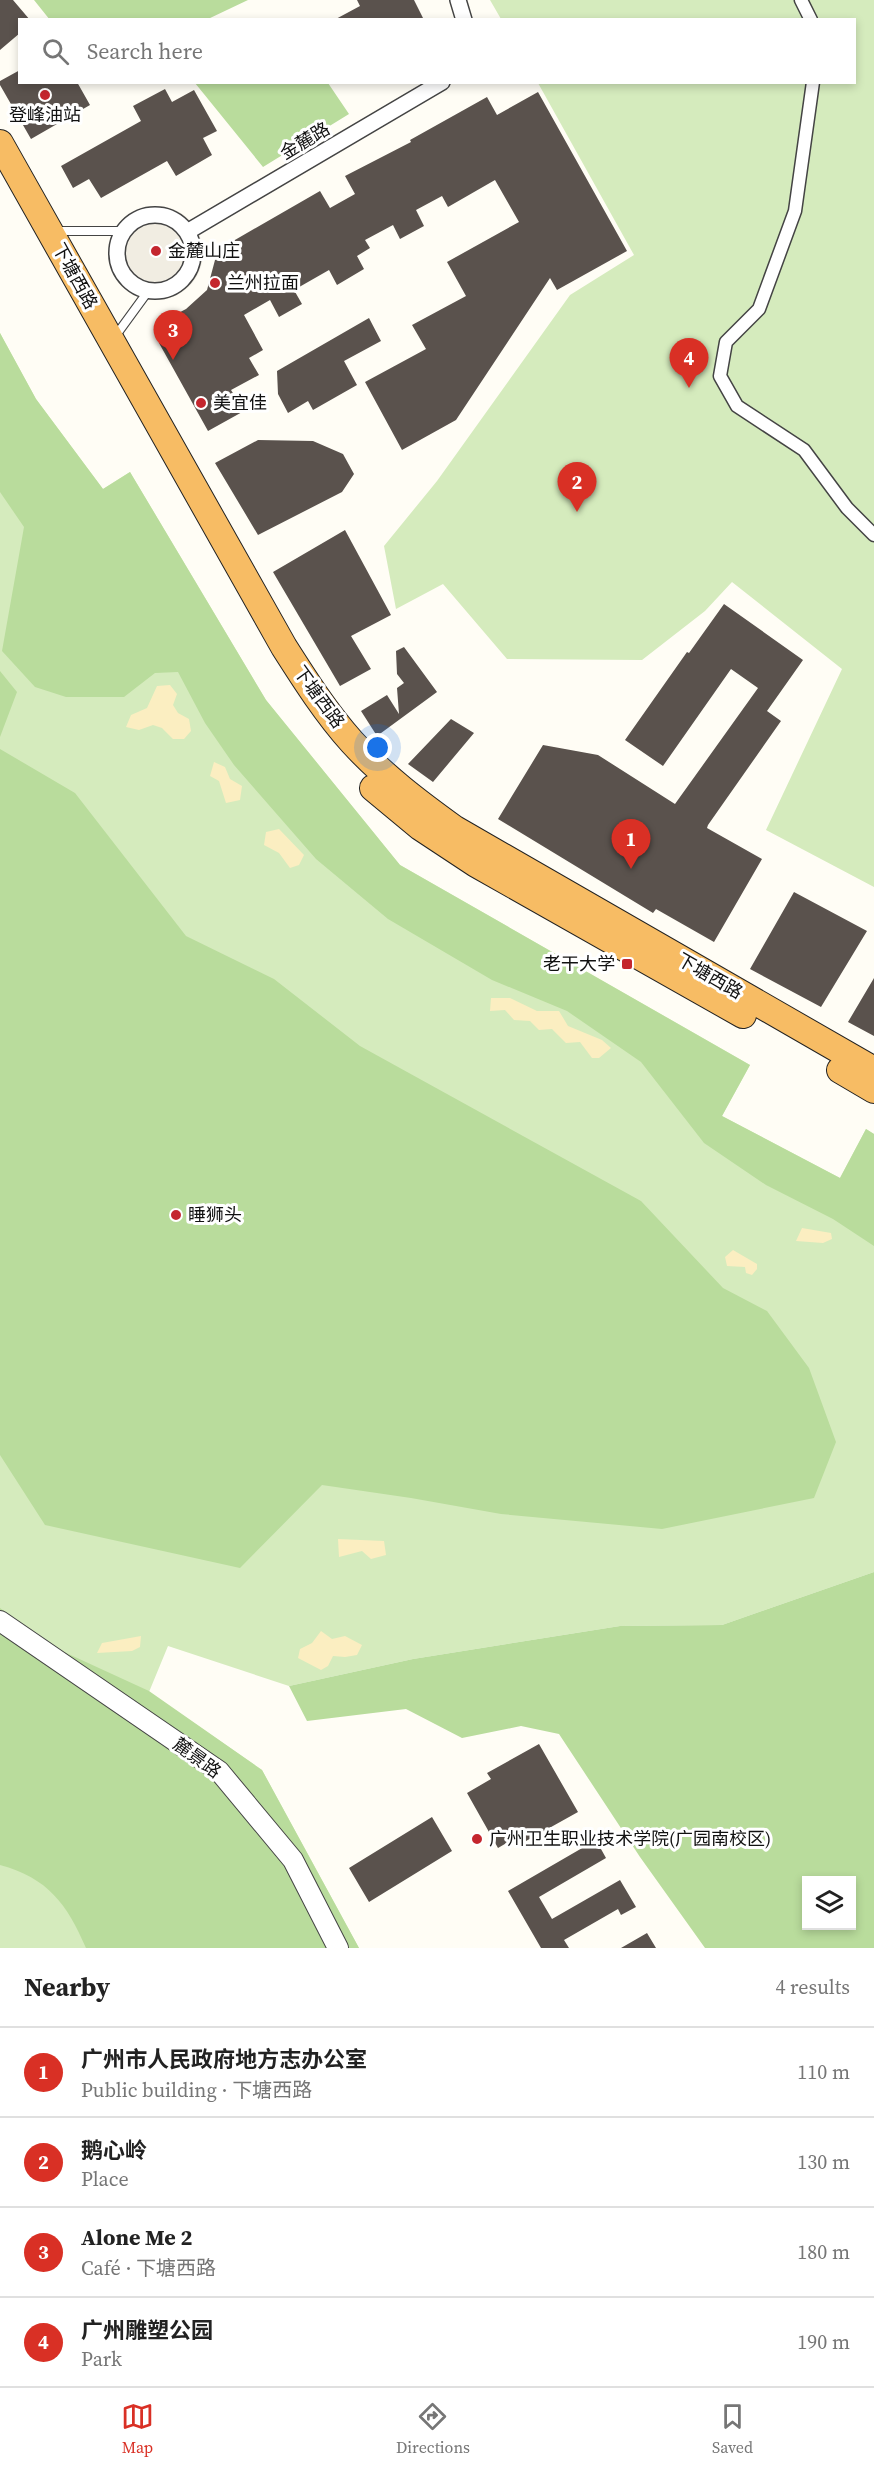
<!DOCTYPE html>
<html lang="en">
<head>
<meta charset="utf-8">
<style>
  :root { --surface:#fff; --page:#f2f2f2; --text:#222; --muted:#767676; --line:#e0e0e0; --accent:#d93025 }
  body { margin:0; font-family:"Source Serif 4","Noto Sans SC",serif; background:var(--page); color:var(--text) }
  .controls { position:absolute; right:18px; bottom:18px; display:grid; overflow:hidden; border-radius:0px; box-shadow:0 3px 9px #0003 }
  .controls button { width:54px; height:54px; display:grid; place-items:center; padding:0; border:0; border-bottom:2px solid var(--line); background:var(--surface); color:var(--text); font:30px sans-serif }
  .you { position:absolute; left:378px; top:748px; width:21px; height:21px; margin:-15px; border:4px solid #fff; border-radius:50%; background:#1a73e8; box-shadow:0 0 0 9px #1a73e833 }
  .badge { display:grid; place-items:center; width:39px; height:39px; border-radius:50%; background:var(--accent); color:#fff; font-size:20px; font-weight:700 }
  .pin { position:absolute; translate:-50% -50px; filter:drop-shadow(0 2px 3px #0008) }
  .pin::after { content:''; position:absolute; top:32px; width:21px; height:18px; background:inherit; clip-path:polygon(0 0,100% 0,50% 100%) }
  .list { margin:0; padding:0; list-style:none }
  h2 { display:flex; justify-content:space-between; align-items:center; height:78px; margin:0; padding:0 24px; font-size:26px }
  h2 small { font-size:20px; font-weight:400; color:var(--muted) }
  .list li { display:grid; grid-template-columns:39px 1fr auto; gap:18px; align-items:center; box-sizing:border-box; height:90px; padding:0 24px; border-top:2px solid var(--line) }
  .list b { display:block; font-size:22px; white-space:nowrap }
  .list p { margin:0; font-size:20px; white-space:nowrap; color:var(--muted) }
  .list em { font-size:20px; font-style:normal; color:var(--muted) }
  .icon { flex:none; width:33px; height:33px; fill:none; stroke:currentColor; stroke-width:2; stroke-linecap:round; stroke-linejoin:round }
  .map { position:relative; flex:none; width:874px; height:1948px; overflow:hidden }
  .search { position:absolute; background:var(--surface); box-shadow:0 3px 9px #0003; left:18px; right:18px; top:18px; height:66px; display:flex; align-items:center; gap:15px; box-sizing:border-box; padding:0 21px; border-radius:0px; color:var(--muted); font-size:22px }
  .sheet { height:438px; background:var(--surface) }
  nav { display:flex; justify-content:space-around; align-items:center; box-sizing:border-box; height:84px; border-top:2px solid var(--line); background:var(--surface); font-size:16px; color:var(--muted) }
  nav a { display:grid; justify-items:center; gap:3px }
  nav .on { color:var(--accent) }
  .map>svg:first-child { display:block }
  .green { fill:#d5ebbd }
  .forest { fill:#b9dc9c; fill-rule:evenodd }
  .sand { fill:#fbeec1 }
  .plaza { fill:#f1ede2 }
  .building { fill:#5a524d }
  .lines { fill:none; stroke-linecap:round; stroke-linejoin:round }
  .service-casing { stroke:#444; stroke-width:10 }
  .pedestrian-casing { stroke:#444; stroke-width:15 }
  .minor-casing { stroke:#444; stroke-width:18 }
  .tertiary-casing { stroke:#444; stroke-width:22 }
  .trunk-casing { stroke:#222; stroke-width:28 }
  .service { stroke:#fff; stroke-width:8 }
  .pedestrian { stroke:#fff; stroke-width:12 }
  .minor { stroke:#fff; stroke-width:15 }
  .tertiary { stroke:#fff; stroke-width:20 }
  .trunk { stroke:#f7bc64; stroke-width:26 }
  .poi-dot { fill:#c4262e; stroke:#fff; stroke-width:2 }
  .labels { text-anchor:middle; stroke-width:6; stroke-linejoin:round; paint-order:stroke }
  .poi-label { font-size:18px; fill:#111; stroke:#fff; text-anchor:start }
  .street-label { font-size:18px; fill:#111; stroke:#fff }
</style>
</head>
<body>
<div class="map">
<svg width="874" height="1948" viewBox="0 0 874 1948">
  <rect width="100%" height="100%" fill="#fffdf5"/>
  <path class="green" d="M490 0H874V887L766 830 842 669 732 582 705 611 642 660 507 659 443 584 396 609 384 546 437 481 570 295 634 255 538 83 854 82V20L501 19Z
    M0 333 36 399 103 489 130 472 266 700 400 865 750 1065 722 1116 840 1178 866 1129 874 1134V1572L722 1625 620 1626 413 1659 289 1686 168 1646 149 1692 262 1770 359 1948H0Z"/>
  <path class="forest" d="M34 0H248L208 19 50 20Z
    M195 83H328L349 114 263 167Z
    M0 333 36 399 103 489 130 472 266 700 400 865 750 1065 722 1116 840 1178 866 1129 874 1134V1246L833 1219 766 1185 704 1143 641 1062 567 1011 492 980 388 919 316 859 234 765 205 723 178 672 155 673 124 697H66L35 687 2 651 24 527 0 492Z
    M0 671 17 692 0 737Z
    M0 749 75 793 186 936 274 979 360 1046 641 1201 723 1288 767 1311 809 1368 836 1442 814 1498 662 1529 501 1514 411 1498 322 1485 240 1568 45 1525 0 1455Z
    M874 1572V1948H705L640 1857 559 1734 521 1726 462 1738 406 1709 307 1721 289 1686 413 1659 620 1626 722 1625ZM806 1880H852V1926H806Z
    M0 1608 51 1646 149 1691 262 1770 359 1948H86C67 1904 48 1878 0 1865Z"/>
  <path class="sand" d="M170 685 177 694 173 705 178 713 189 719 191 731 184 739H173L162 728 153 725 139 730 126 727 131 715 147 708 157 686Z
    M214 762 225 767 230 779 242 786 240 800 226 803 219 781 210 776Z
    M279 829 304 855 299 865 290 868 279 853 264 845 266 832Z
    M491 998H510L537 1011H559L568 1026 602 1040 611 1048 599 1058H592L580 1042 566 1043 552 1029 539 1030 530 1021 514 1020 505 1010 490 1011Z
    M802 1228 831 1233 832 1239 823 1243 796 1241Z
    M733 1250 757 1264V1269L752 1275 746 1273 745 1267 727 1266 725 1257Z
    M338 1539 384 1541 386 1555 371 1559 362 1551 339 1557Z
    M321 1631 332 1639 345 1636 362 1645 357 1655 345 1657 333 1656 328 1666 321 1670 298 1658 300 1649 312 1643Z
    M141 1636 140 1647 132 1651 97 1653 102 1643Z"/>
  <path class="plaza" d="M109 253a47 47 0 1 1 94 0a47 47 0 1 1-94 0Z"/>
  <path class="building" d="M0 0H13L30 20H20V33L0 50Z
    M357 0H414L424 20H334L360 6Z
    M20 70V82H77L90 105 31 139 0 85V81Z
    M165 89 172 102 194 90 217 131 203 138 212 155 176 176 167 161 101 198 89 179 73 188 61 166 141 121 133 106Z
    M538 92 627 251 557 290 550 278 456 420 402 450 365 382 426 349 412 325 466 296 447 262 519 222 495 180 448 207 442 196 416 210 424 226 400 239 393 225 365 240 370 248 357 256 364 269 337 285 329 270 294 290 302 304 279 317 270 300 244 315 263 350 249 358 259 375 231 390 244 411 208 431 159 343 163 321 186 309 207 290 215 260 228 244 320 191 330 208 355 194 345 176 411 142 410 140 487 97 497 115Z
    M369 318 381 341 344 361 357 385 313 410 308 401 288 413 278 394 277 371Z
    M258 440 313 441 343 454 354 474 342 492 258 535 215 463Z
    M345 530 391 615 351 636 371 669 340 686 273 572Z
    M724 604 803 660 767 711 781 721 708 825 707 828 762 859 714 942 656 909 653 913 498 819 543 745 598 755 675 804 758 688 731 669 663 766 625 740 687 652 689 653Z
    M404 647 437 692 377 736 361 711 387 695 399 714 397 688 404 683 397 674 396 651Z
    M451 719 474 733 433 782 408 764Z
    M794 892 867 931 821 1007 750 969Z
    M874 978V1036L848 1022Z
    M539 1744 578 1812 526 1841 522 1834 498 1848 467 1793 491 1779 487 1773Z
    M432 1817 452 1851 369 1902 349 1868Z
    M596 1840 606 1858 539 1897 552 1919 620 1880 636 1907 621 1915 618 1909 564 1940 569 1948H541L508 1891Z
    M647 1933 656 1948H621Z"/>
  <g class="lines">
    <g class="service-casing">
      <path id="service" d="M57 231H124
        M114 338 149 290"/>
    </g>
    <g class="pedestrian-casing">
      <path id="pedestrian" d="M801 0 811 20
        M813 82 795 211 759 309 726 342 720 376 737 406 804 450 847 508 874 535"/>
    </g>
    <g class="minor-casing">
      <path id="minor" d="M458 0 464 20
        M117 253a38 38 0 1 1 76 0a38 38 0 1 1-76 0Z
        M187 232 442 82"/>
    </g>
    <g class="tertiary-casing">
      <path id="tertiary" d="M0 1621 219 1771 293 1860 338 1948"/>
    </g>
    <g class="trunk-casing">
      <path id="trunk" d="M0 143 284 647C305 680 326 713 352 742 383 776 419 803 455 829L874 1070
        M373 788 420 827 476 864 743 1015
        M840 1070 874 1090"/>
    </g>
    <use href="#service" class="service"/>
    <use href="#pedestrian" class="pedestrian"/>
    <use href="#minor" class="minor"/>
    <use href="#tertiary" class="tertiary"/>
    <use href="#trunk" class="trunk"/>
  </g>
  <g class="poi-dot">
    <circle cx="45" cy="95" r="6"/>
    <circle cx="156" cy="251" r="6"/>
    <circle cx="215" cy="283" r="6"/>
    <circle cx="201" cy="403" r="6"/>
    <rect x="621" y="958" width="12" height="12" rx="3"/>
    <circle cx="176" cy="1215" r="6"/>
    <circle cx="477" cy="1839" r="6"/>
  </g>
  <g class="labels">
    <g class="poi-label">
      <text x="45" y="121" text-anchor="middle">登峰油站</text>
      <text x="168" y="257">金麓山庄</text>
      <text x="227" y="289">兰州拉面</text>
      <text x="213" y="409">美宜佳</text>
      <text x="615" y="970" text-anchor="end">老干大学</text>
      <text x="188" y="1221">睡狮头</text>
      <text x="489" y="1845">广州卫生职业技术学院(广园南校区)</text>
    </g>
    <g class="street-label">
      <text transform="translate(305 141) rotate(-31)" y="6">金麓路</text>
      <text transform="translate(75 276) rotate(61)" y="6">下塘西路</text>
      <text transform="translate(319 697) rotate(54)" y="6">下塘西路</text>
      <text transform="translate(710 976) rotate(30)" y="6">下塘西路</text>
      <text transform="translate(197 1758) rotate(36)" y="6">麓景路</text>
    </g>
  </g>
</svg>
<div class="controls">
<button><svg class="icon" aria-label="layers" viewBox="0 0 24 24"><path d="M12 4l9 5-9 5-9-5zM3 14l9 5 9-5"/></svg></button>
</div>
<div class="you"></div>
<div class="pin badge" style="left:631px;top:869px">1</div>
<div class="pin badge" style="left:577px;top:512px">2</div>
<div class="pin badge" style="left:173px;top:360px">3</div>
<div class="pin badge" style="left:689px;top:388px">4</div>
<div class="search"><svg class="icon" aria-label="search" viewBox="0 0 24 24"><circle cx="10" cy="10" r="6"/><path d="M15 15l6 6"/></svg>Search here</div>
</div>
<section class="sheet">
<h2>Nearby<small>4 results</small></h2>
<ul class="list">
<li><span class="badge">1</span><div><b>广州市人民政府地方志办公室</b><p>Public building · 下塘西路</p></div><em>110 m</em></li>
<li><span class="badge">2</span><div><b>鹅心岭</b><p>Place</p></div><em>130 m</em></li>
<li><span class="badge">3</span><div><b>Alone Me 2</b><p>Café · 下塘西路</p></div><em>180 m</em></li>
<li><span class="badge">4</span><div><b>广州雕塑公园</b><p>Park</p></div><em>190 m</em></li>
</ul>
</section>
<nav>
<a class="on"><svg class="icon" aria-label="map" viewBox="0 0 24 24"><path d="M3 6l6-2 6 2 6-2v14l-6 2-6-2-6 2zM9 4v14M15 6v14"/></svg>Map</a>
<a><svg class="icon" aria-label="directions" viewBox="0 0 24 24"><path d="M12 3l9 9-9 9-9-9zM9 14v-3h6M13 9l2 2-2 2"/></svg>Directions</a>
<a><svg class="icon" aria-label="saved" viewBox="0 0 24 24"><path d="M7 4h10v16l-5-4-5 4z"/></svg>Saved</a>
</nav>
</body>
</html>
